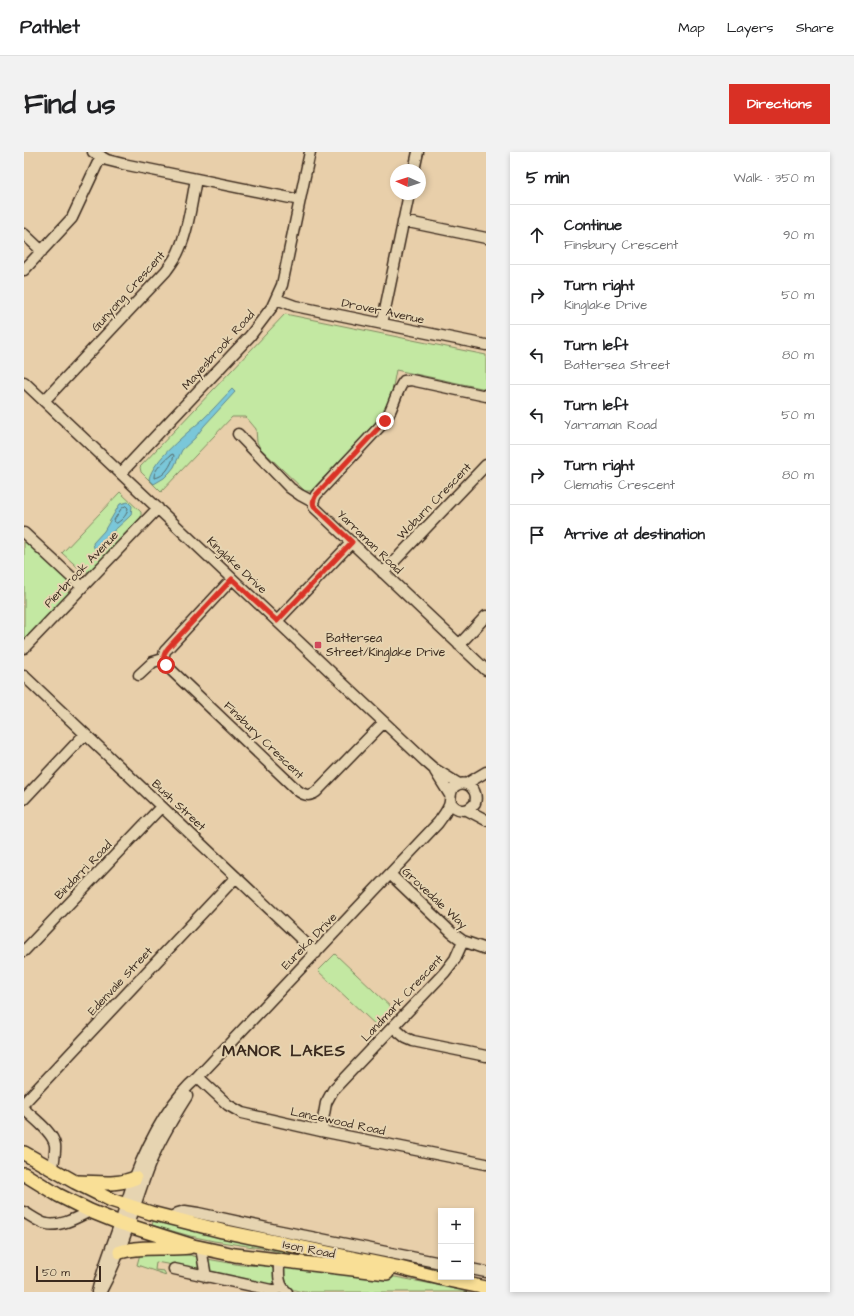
<!DOCTYPE html>
<html lang="en">
<head>
<meta charset="utf-8">
<style>
  :root { --surface:#fff; --page:#f2f2f2; --text:#202124; --muted:#757577; --line:#e0e0e0; --accent:#d93025 }
  body { margin:0; font-family:"Architects Daughter",sans-serif; background:var(--page); color:var(--text) }
  .controls { position:absolute; right:12px; bottom:12px; display:grid; overflow:hidden; border-radius:0px; box-shadow:0 2px 6px #0003 }
  .controls button { width:36px; height:36px; display:grid; place-items:center; padding:0; border:0; border-bottom:1px solid var(--line); background:var(--surface); color:var(--text); font:20px sans-serif }
  .compass { position:absolute; left:366px; top:12px; width:36px; height:36px; border-radius:50%; background:var(--surface); box-shadow:0 2px 6px #0003; rotate:273deg }
  .scale { position:absolute; left:12px; bottom:10px; width:65px; box-sizing:border-box; padding-left:4px; border:2px solid #3b2a1e; border-top:0; font-size:11px; line-height:14px; white-space:nowrap; color:#3b2a1e; -webkit-text-stroke:3px #e6d4b1; paint-order:stroke }
  .stop { position:absolute; width:12px; height:12px; margin:-9px; border:3px solid #d93025; border-radius:50%; background:#fff }
  .stop.end { background:#d93025; border-color:#fff; box-shadow:0 1px 4px #0008 }
  .list { margin:0; padding:0; list-style:none }
  h2 { display:flex; justify-content:space-between; align-items:center; height:52px; margin:0; padding:0 16px; font-size:17px }
  h2 small { font-size:13px; font-weight:400; color:var(--muted) }
  .list li { display:grid; grid-template-columns:26px 1fr auto; gap:12px; align-items:center; box-sizing:border-box; height:60px; padding:0 16px; border-top:1px solid var(--line) }
  .list b { display:block; font-size:15px; white-space:nowrap }
  .list p { margin:0; font-size:13px; white-space:nowrap; color:var(--muted) }
  .list em { font-size:13px; font-style:normal; color:var(--muted) }
  .icon { flex:none; width:22px; height:22px; fill:none; stroke:currentColor; stroke-width:2; stroke-linecap:round; stroke-linejoin:round }
  .map { position:relative; flex:none; width:462px; height:1140px; overflow:hidden; border-radius:0px }
  header { display:flex; align-items:center; gap:24px; box-sizing:border-box; height:56px; padding:0 20px; background:var(--surface); border-bottom:1px solid var(--line) }
  header strong { font-size:19px }
  nav { display:flex; gap:22px; margin-inline-start:auto; font-size:14px }
  .intro { display:flex; align-items:center; justify-content:space-between; box-sizing:border-box; height:96px; padding:0 24px }
  h1 { margin:0; font-size:28px }
  .button { padding:10px 18px; border-radius:0px; background:var(--accent); color:#fff; font-size:14px; font-weight:700 }
  main { display:flex; gap:24px; padding:0 24px }
  aside { flex:1; background:var(--surface); border-radius:0px; box-shadow:0 2px 6px #0003 }
  .map>svg:first-child { display:block }
  .green { fill:#c3e8a2; stroke:#7f8960 }
  .water { fill:#7ac7d9; stroke:#61888e }
  .lines { fill:none; stroke-linecap:round; stroke-linejoin:round }
  .shore { stroke:#546969; stroke-width:1 }
  .minor-casing { stroke:#3b2a1e; stroke-width:13 }
  .major-casing { stroke:#3b2a1e; stroke-width:16 }
  .minor { stroke:#e6d4b1; stroke-width:10 }
  .major { stroke:#f9df96; stroke-width:13 }
  .route { stroke:#d93025; stroke-width:5 }
  .poi-dot { fill:#d1495b; stroke:#e6d4b1; stroke-width:1.5 }
  .labels { text-anchor:middle; stroke-width:4; stroke-linejoin:round; paint-order:stroke }
  .street-label { font-size:12px; fill:#3b2a1e; stroke:#e6d4b1 }
  .poi-label { font-size:12px; fill:#3b2a1e; stroke:#e6d4b1; text-anchor:start }
  .district-label { font-size:16px; font-weight:bold; letter-spacing:1px; fill:#3b2a1e; stroke:#e6d4b1 }
</style>
</head>
<body>
<header>
<strong>Pathlet</strong>
<nav><a>Map</a><a>Layers</a><a>Share</a></nav>
</header>
<div class="intro"><h1>Find us</h1><a class="button">Directions</a></div>
<main>
<div class="map">
<svg width="462" height="1140" viewBox="0 0 462 1140">
  <rect width="100%" height="100%" fill="#e8cfaa"/>
  <filter id="ink" filterUnits="userSpaceOnUse"><feTurbulence type="fractalNoise" baseFrequency=".025" numOctaves="2"/><feDisplacementMap in="SourceGraphic" scale="8" xChannelSelector="R" yChannelSelector="G"/><feConvolveMatrix kernelMatrix="1 2 1 2 8 2 1 2 1" color-interpolation-filters="sRGB"/></filter>
  <g filter="url(#ink)">
    <path class="green" d="M261 162 462 203V237L372 218 367 245 359 263 287 339H281L236 296 233 290 232 277 222 265H208L137 340 117 320 116 315Z
      M96 340 117 360V365L65 420H59L38 401Z
      M0 387 44 429C47 434 46 439 42 444L0 489Z
      M311 802 371 859 355 876 294 819Z
      M164 1064 417 1115V1120L193 1073Z
      M130 1067 309 1108 286 1107 243 1097 190 1089 166 1084 128 1073Z
      M116 1102C136 1102 155 1100 174 1105L176 1117 175 1118 132 1110 131 1118 140 1119 142 1123 113 1113Z
      M183 1107 217 1113 246 1114 250 1118 252 1132 250 1134 188 1121 185 1118Z
      M258 1114 371 1125 451 1140H280L261 1136Z"/>
    <path class="water" d="M208 237 211 240 180 274 171 286 158 298 150 315 146 320 140 326 130 332 125 327C129 308 163 281 178 268 188 259 198 247 208 237Z
      M104 350 108 354 107 363 104 366 83 385 74 395 73 397 70 396 69 391 80 379 94 355 96 352Z"/>
    <g class="lines">
      <path class="shore" d="M147 303 149 302 150 304C147 313 141 325 130 326 129 318 141 308 147 303Z
        M102 354 104 356C103 363 99 367 93 371H91L90 368 97 357Z"/>
      <g class="minor-casing">
        <path id="minor" d="M69 0 83 8 99 12 276 48
          M390 18 394 0
          M379 69 462 86
          M0 82 18 99
          M0 118 48 66 77 4
          M252 147 271 154 462 193
          M358 172 385 42
          M0 230 401 609 409 616 435 632
          M20 249 142 119C147 112 152 106 155 98 164 79 168 48 172 27
          M214 282 266 336 276 343 289 350 290 355 462 518
          M97 321 226 184 248 155 258 133 286 0
          M289 350 292 343 361 269C369 257 372 239 380 229L387 228 462 244
          M0 381 58 435
          M359 421 462 313
          M208 427 144 496 141 499 139 507 146 517 273 638C279 643 285 645 292 640L360 570
          M253 469 328 390
          M435 493 462 464
          M0 496 134 356
          M115 523 129 510 139 507
          M0 524 292 801
          M411 619 426 643
          M442 632 462 620
          M0 647 61 582
          M443 658 462 668
          M366 722 428 781 439 789 462 797
          M0 799 137 655
          M369 875 382 886 389 889 462 904
          M174 925 204 953 218 961 297 979 462 1012
          M0 951 212 725
          M0 957C9 966 29 980 31 993 32 1000 29 1010 29 1018
          M297 979 302 951 309 938 421 820 431 807 439 789
          M0 1060C7 1064 16 1071 23 1072 37 1075 54 1065 66 1059
          M146 1066 154 1061 161 1059 174 1061 252 1078 417 1111
          M177 1096 182 1125
          M255 1108C255 1119 253 1133 263 1140
          M150 1117 247 1138 258 1136
          M447 1117 462 1120
          M77 1139C99 1099 109 1056 125 1014 135 989 149 966 163 944
          M73 1140C79 1116 88 1094 96 1071 101 1056 105 1042 110 1027 124 991 144 950 174 925L414 671C418 665 426 656 426 649 427 643 426 638 431 634 443 626 455 639 451 651 444 661 432 660 426 649"/>
      </g>
      <g class="major-casing">
        <path id="major" d="M0 1001 51 1030 87 1048 127 1061 198 1079 372 1115 424 1128 462 1136
          M0 1022 34 1043 66 1059 96 1071 169 1094 211 1103 363 1121
          M54 1030C74 1030 92 1034 111 1026
          M96 1100C118 1093 142 1098 165 1095"/>
      </g>
      <use href="#minor" class="minor"/>
      <use href="#major" class="major"/>
    </g>
  </g>
  <g class="lines" filter="url(#ink)">
    <path class="route" d="M142 513C138 507 139 502 144 496L208 427 253 469 328 390 290 354C288 350 290 347 292 343L361 269"/>
  </g>
  <rect class="poi-dot" x="290" y="489" width="8" height="8" rx="2"/>
  <g class="labels">
    <g class="street-label">
      <text transform="translate(104 139) rotate(-48)" y="4">Gunyong Crescent</text>
      <text transform="translate(359 159) rotate(12)" y="4">Drover Avenue</text>
      <text transform="translate(194 198) rotate(-48)" y="4">Mayesbrook Road</text>
      <text transform="translate(410 349) rotate(-46)" y="4">Woburn Crescent</text>
      <text transform="translate(346 390) rotate(44)" y="4">Yarraman Road</text>
      <text transform="translate(213 413) rotate(43)" y="4">Kinglake Drive</text>
      <text transform="translate(57 417) rotate(-46)" y="4">Pierbrook Avenue</text>
      <text transform="translate(240 588) rotate(44)" y="4">Finsbury Crescent</text>
      <text transform="translate(155 653) rotate(43)" y="4">Bush Street</text>
      <text transform="translate(59 718) rotate(-46)" y="4">Bindarri Road</text>
      <text transform="translate(411 746) rotate(43)" y="4">Grovedale Way</text>
      <text transform="translate(285 789) rotate(-46)" y="4">Eureka Drive</text>
      <text transform="translate(96 829) rotate(-47)" y="4">Edenvale Street</text>
      <text transform="translate(378 846) rotate(-47)" y="4">Landmark Crescent</text>
      <text transform="translate(314 969) rotate(12)" y="4">Lancewood Road</text>
      <text transform="translate(285 1097) rotate(11)" y="4">Ison Road</text>
    </g>
    <g class="poi-label">
      <text x="302" y="490">Battersea<tspan x="302" dy="14">Street/Kinglake Drive</tspan></text>
    </g>
    <g class="district-label">
      <text x="260" y="904">MANOR LAKES</text>
    </g>
  </g>
</svg>
<div class="controls">
<button>+</button>
<button>−</button>
</div>
<svg class="compass" viewBox="-18 -18 36 36"><path d="M0-13l5 13h-10z" fill="#e53935"/><path d="M0 13l5-13h-10z" fill="#757577"/></svg>
<div class="scale">50 m</div>
<div class="stop" style="left:142px;top:513px"></div>
<div class="stop end" style="left:361px;top:269px"></div>
</div>
<aside>
<h2>5 min<small>Walk · 350 m</small></h2>
<ul class="list">
<li><svg class="icon" aria-label="ahead" viewBox="0 0 24 24"><path d="M12 20V5M6 11l6-6 6 6"/></svg><div><b>Continue</b><p>Finsbury Crescent</p></div><em>90 m</em></li>
<li><svg class="icon" aria-label="right" viewBox="0 0 24 24"><path d="M7 20v-9h11M14 6l5 5-5 5"/></svg><div><b>Turn right</b><p>Kinglake Drive</p></div><em>50 m</em></li>
<li><svg class="icon" aria-label="left" viewBox="0 0 24 24"><path d="M17 20v-9H6M10 6l-5 5 5 5"/></svg><div><b>Turn left</b><p>Battersea Street</p></div><em>80 m</em></li>
<li><svg class="icon" aria-label="left" viewBox="0 0 24 24"><path d="M17 20v-9H6M10 6l-5 5 5 5"/></svg><div><b>Turn left</b><p>Yarraman Road</p></div><em>50 m</em></li>
<li><svg class="icon" aria-label="right" viewBox="0 0 24 24"><path d="M7 20v-9h11M14 6l5 5-5 5"/></svg><div><b>Turn right</b><p>Clematis Crescent</p></div><em>80 m</em></li>
<li><svg class="icon" aria-label="arrive" viewBox="0 0 24 24"><path d="M6 21V4h12l-3 4 3 4H6"/></svg><div><b>Arrive at destination</b></div></li>
</ul>
</aside>
</main>
</body>
</html>
